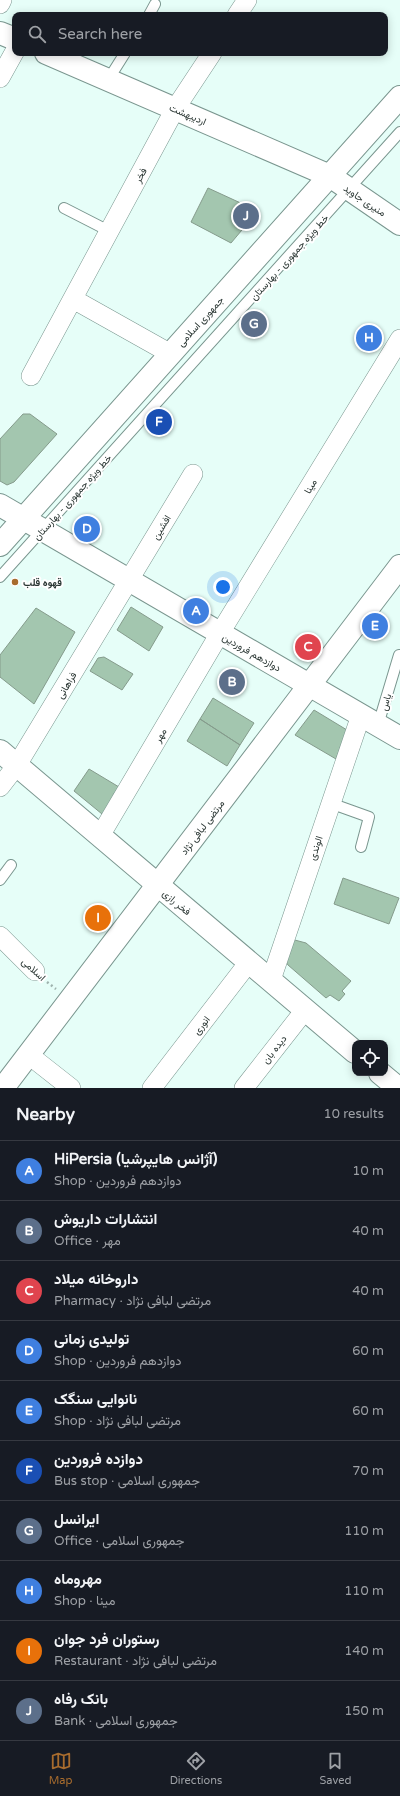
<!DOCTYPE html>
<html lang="en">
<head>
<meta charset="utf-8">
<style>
  :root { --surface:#171b24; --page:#20242c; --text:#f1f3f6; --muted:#9ea1a6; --line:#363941; --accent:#a86c2e }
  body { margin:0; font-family:"Varela Round",Vazirmatn,sans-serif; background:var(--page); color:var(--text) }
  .controls { position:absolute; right:12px; bottom:12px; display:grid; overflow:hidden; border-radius:8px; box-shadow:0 2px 10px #0003 }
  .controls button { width:36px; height:36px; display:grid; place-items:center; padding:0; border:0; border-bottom:1px solid var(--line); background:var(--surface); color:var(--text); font:20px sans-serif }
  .you { position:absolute; left:223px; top:587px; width:14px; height:14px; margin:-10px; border:3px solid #fff; border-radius:50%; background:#1a73e8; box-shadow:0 0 0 6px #1a73e833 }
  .badge { display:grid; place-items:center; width:26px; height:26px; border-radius:50%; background:var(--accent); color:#fff; font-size:13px; font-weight:700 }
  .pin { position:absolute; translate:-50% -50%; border:2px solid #fff; box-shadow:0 1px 4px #0006 }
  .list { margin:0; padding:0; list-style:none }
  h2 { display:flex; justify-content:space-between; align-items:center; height:52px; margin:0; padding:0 16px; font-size:17px }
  h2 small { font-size:13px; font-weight:400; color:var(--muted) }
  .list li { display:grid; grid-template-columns:26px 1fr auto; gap:12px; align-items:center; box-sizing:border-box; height:60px; padding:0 16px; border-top:1px solid var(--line) }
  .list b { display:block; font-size:15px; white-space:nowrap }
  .list p { margin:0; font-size:13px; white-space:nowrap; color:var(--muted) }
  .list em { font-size:13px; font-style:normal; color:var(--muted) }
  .icon { flex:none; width:22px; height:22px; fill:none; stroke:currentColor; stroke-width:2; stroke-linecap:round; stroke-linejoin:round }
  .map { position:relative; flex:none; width:400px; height:1088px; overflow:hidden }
  .search { position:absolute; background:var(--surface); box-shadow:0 2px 10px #0003; left:12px; right:12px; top:12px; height:44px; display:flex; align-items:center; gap:10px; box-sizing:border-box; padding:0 14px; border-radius:8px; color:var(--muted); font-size:15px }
  .sheet { height:652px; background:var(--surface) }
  nav { display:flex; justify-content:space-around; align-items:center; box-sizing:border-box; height:56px; border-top:1px solid var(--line); background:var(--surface); font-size:11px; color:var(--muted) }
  nav a { display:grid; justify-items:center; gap:2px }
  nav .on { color:var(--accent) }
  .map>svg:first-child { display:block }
  .building { fill:#a3c6af; stroke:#859b8c }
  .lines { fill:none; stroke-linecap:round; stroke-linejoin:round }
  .service-casing { stroke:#7a968f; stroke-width:12 }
  .minor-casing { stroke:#7a968f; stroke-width:20 }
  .tertiary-casing { stroke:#7a968f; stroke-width:24 }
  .secondary-casing { stroke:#7a968f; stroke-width:24 }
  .primary-casing { stroke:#7a968f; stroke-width:24 }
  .path { stroke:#9fb3ae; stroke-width:2.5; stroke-dasharray:2 3; stroke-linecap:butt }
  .service { stroke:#fff; stroke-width:10 }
  .minor { stroke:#fff; stroke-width:19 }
  .tertiary { stroke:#fff; stroke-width:22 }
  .secondary { stroke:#fff; stroke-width:22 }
  .primary { stroke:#fff; stroke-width:22 }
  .poi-dot { fill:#a86c2e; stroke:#fff; stroke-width:1.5 }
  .labels { text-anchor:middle; stroke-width:4; stroke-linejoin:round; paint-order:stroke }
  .street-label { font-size:10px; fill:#293532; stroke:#fff }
  .poi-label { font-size:10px; font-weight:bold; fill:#293532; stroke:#fff; text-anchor:start }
</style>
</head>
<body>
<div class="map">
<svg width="400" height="1088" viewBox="0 0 400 1088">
  <rect width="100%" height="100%" fill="#e6fef8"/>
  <path class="building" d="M208 188 258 211 231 243 191 222Z
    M23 414H30L57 434 14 482 7 485 0 481V439Z
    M131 607 163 627 149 651 117 630Z
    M36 608 75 632 34 704 0 677V655Z
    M104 657 133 674 122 690 90 671 98 658Z
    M213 698 254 723 240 745 200 719Z
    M314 710 347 730 336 759 295 735Z
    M200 719 240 745 227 766 187 741Z
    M89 769 119 787 113 795 116 796 106 813 102 814 74 791Z
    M343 878 399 898 389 924 334 904Z
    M291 939 306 943 351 981 342 991 345 994 339 1001 330 995 326 998 288 965 283 957Z"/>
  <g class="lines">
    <g class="service-casing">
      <path id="service" d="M149 15 155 4
        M108 80 125 53
        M64 208 109 231
        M0 577 400 132
        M378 725 399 655
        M330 803 369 817 361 847
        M0 880 11 865"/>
    </g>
    <g class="minor-casing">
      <path id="minor" d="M0 4 2 0
        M237 15 247 0
        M0 78 15 51
        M73 299 171 354
        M31 376 175 109 212 53
        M0 787 17 765 193 474
        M100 836 220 633 400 339
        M0 936 35 971
        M271 980 361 715
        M29 1055 71 1088
        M152 1088 249 962
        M244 1088 305 1010"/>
    </g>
    <g class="tertiary-casing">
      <path id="tertiary" d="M0 33 15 39
        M46 53 330 176 400 224
        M0 751 355 1052
        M380 1073 398 1088"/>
    </g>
    <g class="secondary-casing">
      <path id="secondary" d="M0 505 400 738
        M3 1088 400 566"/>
    </g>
    <g class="primary-casing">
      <path id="primary" d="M0 545 400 97"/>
    </g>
    <path class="path" d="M47 982 56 989"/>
    <use href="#service" class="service"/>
    <use href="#minor" class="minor"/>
    <use href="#tertiary" class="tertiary"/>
    <use href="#secondary" class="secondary"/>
    <use href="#primary" class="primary"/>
  </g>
  <circle class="poi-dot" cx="15" cy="582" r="4"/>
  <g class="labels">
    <g class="street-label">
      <text transform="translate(188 114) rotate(23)" y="4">اردیبهشت</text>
      <text transform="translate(140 175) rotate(-62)" y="4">فخر</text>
      <text transform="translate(365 200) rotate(34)" y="4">منیری جاوید</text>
      <text transform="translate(289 257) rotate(-48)" y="4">خط ویژه جمهوری - بهارستان</text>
      <text transform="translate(200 321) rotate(-48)" y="4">جمهوری اسلامی</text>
      <text transform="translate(310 486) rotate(-59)" y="4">مینا</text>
      <text transform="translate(72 497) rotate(-48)" y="4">خط ویژه جمهوری - بهارستان</text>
      <text transform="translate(161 527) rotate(-59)" y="4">افشین</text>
      <text transform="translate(252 652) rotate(30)" y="4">دوازدهم فروردین</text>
      <text transform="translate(66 685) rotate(-59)" y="4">فراهانی</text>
      <text transform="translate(385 702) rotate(-74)" y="4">یاس</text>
      <text transform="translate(160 735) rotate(-59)" y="4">مهر</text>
      <text transform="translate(202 827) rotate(-53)" y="4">مرتضی لبافی نژاد</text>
      <text transform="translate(315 848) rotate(-72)" y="4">الوندی</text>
      <text transform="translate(177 902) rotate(40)" y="4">فخر رازی</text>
      <text transform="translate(34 969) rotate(43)" y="4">اسلامی</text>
      <text transform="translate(201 1025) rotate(-52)" y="4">انوری</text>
      <text transform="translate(274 1049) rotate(-52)" y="4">دیده بان</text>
    </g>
    <g class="poi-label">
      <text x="23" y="586">قهوه قلب</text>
    </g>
  </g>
</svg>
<div class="controls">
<button><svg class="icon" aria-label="locate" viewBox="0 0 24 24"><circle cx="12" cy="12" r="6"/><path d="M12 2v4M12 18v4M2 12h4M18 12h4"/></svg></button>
</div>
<div class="you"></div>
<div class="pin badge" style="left:196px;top:611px;background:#3f7fe0">A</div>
<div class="pin badge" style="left:232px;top:682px;background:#5c6f8a">B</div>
<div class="pin badge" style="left:308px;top:647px;background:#e0444e">C</div>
<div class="pin badge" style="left:87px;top:529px;background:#3f7fe0">D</div>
<div class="pin badge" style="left:375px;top:626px;background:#3f7fe0">E</div>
<div class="pin badge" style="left:159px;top:422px;background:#1a4fb4">F</div>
<div class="pin badge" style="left:254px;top:324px;background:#5c6f8a">G</div>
<div class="pin badge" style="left:369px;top:338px;background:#3f7fe0">H</div>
<div class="pin badge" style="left:98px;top:918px;background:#e8710a">I</div>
<div class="pin badge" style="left:246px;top:216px;background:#5c6f8a">J</div>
<div class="search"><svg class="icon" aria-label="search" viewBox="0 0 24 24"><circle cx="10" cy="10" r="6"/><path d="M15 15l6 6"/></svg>Search here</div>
</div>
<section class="sheet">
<h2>Nearby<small>10 results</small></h2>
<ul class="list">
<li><span class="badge" style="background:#3f7fe0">A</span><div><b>HiPersia (آژانس هایپرشیا)</b><p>Shop · دوازدهم فروردین</p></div><em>10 m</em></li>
<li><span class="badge" style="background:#5c6f8a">B</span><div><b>انتشارات داریوش</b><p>Office · مهر</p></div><em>40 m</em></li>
<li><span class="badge" style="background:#e0444e">C</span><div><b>داروخانه میلاد</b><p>Pharmacy · مرتضی لبافی نژاد</p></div><em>40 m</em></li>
<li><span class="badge" style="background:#3f7fe0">D</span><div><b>تولیدی زمانی</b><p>Shop · دوازدهم فروردین</p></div><em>60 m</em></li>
<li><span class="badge" style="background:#3f7fe0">E</span><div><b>نانوایی سنگک</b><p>Shop · مرتضی لبافی نژاد</p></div><em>60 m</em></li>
<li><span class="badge" style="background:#1a4fb4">F</span><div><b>دوازده فروردین</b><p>Bus stop · جمهوری اسلامی</p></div><em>70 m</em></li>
<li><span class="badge" style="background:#5c6f8a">G</span><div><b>ایرانسل</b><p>Office · جمهوری اسلامی</p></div><em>110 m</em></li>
<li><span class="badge" style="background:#3f7fe0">H</span><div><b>مهروماه</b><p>Shop · مینا</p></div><em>110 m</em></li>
<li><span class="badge" style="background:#e8710a">I</span><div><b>رستوران فرد جوان</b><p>Restaurant · مرتضی لبافی نژاد</p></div><em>140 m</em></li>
<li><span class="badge" style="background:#5c6f8a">J</span><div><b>بانک رفاه</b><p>Bank · جمهوری اسلامی</p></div><em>150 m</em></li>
</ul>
</section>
<nav>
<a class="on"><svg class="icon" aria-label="map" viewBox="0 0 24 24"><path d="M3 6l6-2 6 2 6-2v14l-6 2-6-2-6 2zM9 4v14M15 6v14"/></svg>Map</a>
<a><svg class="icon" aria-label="directions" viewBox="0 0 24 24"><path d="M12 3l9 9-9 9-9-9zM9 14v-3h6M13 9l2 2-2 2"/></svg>Directions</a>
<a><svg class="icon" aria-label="saved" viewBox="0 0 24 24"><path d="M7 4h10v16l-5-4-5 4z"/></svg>Saved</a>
</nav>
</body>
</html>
